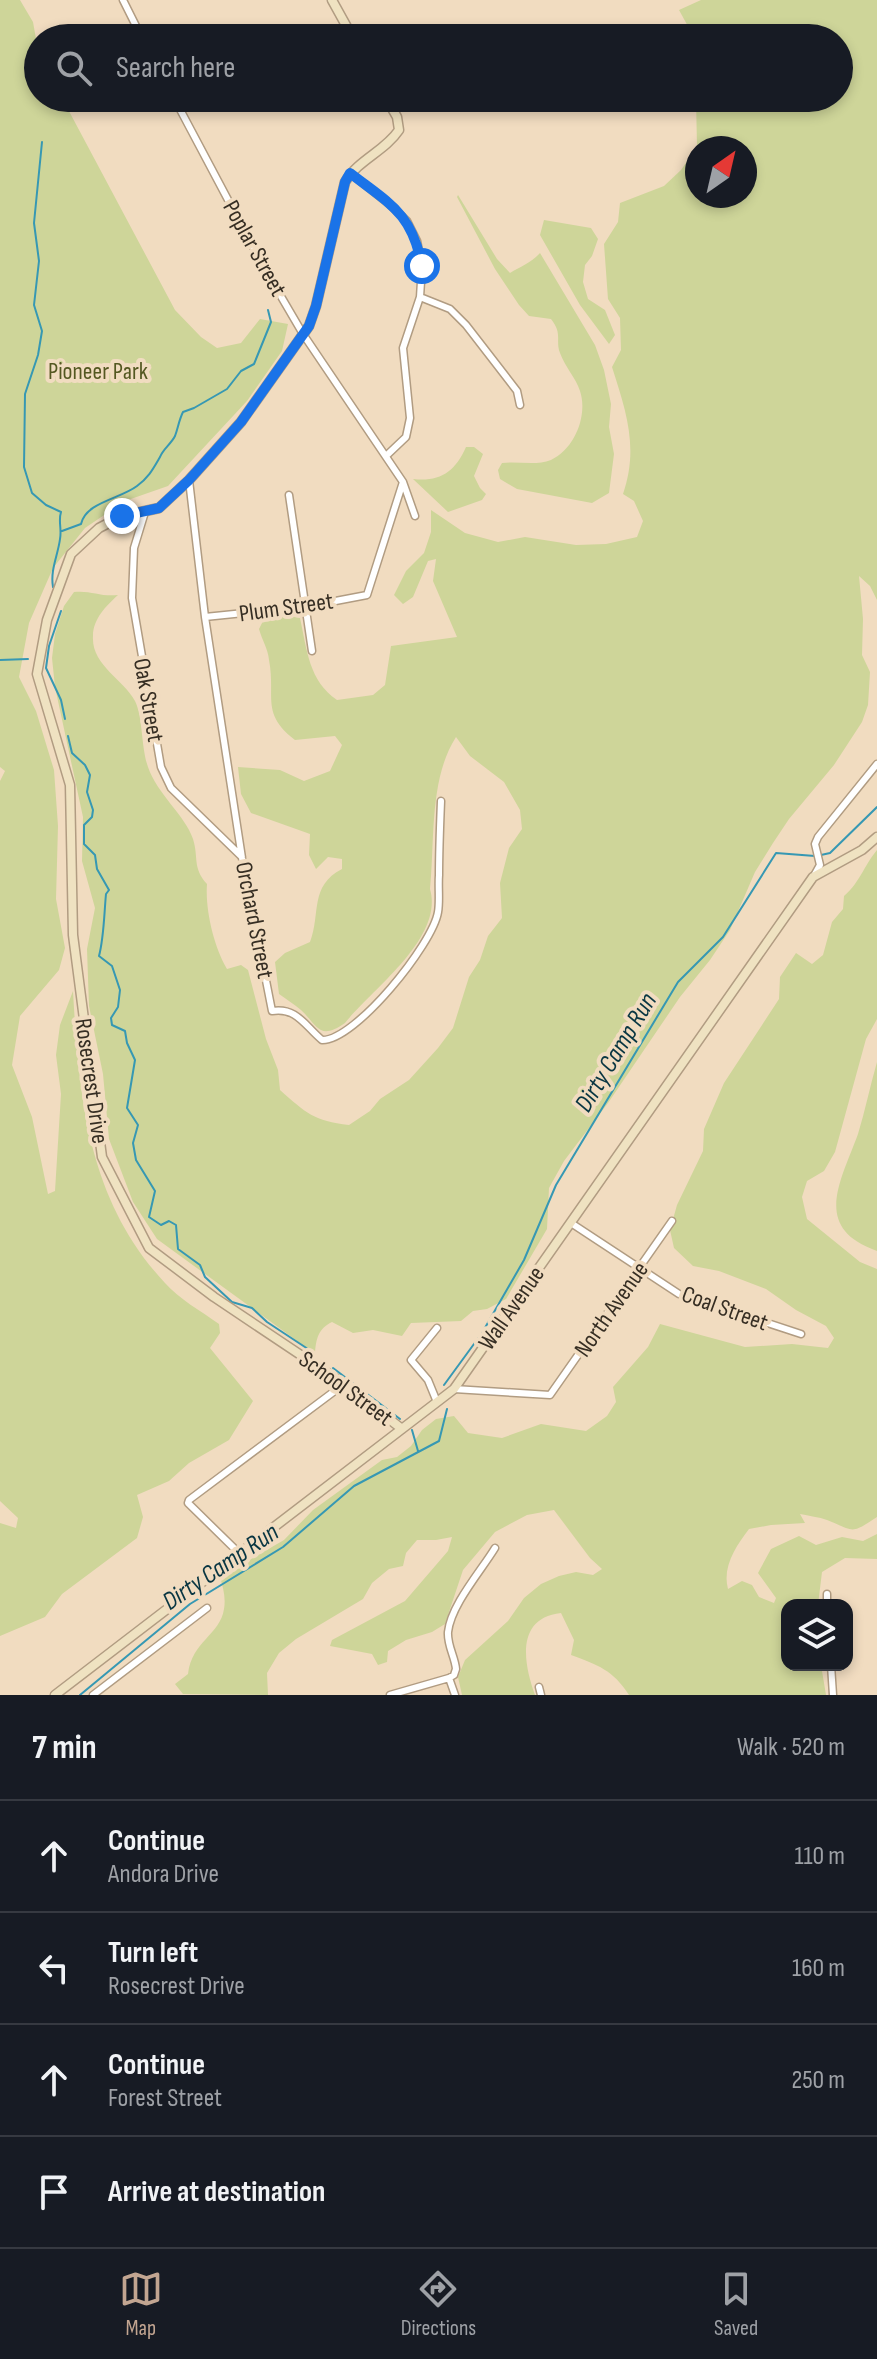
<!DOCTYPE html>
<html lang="en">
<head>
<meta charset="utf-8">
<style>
  :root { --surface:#171b24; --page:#242831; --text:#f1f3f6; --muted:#9ea1a6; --line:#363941; --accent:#c2a591 }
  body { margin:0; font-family:"Sofia Sans Condensed",sans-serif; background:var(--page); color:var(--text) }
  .controls { position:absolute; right:24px; bottom:24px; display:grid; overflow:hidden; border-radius:16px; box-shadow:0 4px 12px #0003 }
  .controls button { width:72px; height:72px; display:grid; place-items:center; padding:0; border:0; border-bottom:2px solid var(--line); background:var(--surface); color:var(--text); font:40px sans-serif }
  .compass { position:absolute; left:685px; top:136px; width:72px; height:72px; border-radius:50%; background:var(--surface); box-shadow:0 4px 12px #0003; rotate:34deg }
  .stop { position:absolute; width:24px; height:24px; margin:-18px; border:6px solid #1a73e8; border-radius:50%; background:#fff }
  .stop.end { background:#1a73e8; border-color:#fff; box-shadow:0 2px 8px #0008 }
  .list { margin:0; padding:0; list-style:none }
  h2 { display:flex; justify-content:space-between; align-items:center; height:104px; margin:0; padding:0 32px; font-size:34px }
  h2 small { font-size:26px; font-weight:400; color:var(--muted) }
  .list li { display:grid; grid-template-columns:52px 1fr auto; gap:24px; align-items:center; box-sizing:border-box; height:112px; padding:0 32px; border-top:2px solid var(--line) }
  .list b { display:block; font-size:30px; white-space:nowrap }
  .list p { margin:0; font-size:26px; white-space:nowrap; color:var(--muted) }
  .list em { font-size:26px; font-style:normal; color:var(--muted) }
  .icon { flex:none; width:44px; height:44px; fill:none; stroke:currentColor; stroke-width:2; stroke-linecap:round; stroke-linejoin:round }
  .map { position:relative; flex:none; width:877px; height:1695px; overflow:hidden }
  .search { position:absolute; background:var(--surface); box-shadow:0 4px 12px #0003; left:24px; right:24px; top:24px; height:88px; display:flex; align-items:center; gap:20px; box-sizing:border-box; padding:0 28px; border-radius:44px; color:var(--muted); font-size:30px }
  .sheet { height:552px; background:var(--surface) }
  nav { display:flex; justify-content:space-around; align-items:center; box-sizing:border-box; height:112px; border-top:2px solid var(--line); background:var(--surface); font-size:22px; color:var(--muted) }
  nav a { display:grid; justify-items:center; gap:4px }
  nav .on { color:var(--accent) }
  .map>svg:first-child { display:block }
  .green { fill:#ced599; fill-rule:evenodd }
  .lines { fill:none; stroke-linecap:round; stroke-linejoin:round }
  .stream { stroke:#3698b3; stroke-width:2 }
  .street-casing { stroke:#b19c82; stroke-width:9 }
  .secondary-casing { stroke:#b19c82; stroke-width:11 }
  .street { stroke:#fff; stroke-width:6 }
  .secondary { stroke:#efe2c1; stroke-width:8 }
  .route { stroke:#1a73e8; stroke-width:10 }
  .labels { text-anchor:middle; stroke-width:8; stroke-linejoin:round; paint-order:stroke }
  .street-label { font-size:24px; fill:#362e23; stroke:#f1dcc0 }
  .park-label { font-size:24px; fill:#545821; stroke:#f1dcc0 }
  .water-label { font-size:26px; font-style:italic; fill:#093642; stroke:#f1dcc0 }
</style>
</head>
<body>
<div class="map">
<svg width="877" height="1695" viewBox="0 0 877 1695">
  <rect width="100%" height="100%" fill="#f1dcc0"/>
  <path class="green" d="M0 0H20L33 22 38 50V98H62L175 310 201 337 217 348 241 343 260 319 288 324 282 351 247 401 168 486 125 501 85 528 53 568 29 623 19 677 36 711 54 770 58 826 56 899 65 948 59 970 20 1016 12 1065 32 1117 48 1194 55 1191 61 1094 56 1055 60 1025 73 991C79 1099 88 1200 165 1283 179 1299 201 1311 219 1324L220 1333 210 1348 253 1401 229 1440 189 1463 169 1481 137 1495 143 1517 137 1538 62 1594 45 1617 0 1636V1523L16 1528 18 1518 0 1501V781L5 771 0 767Z
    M701 0H877V600L870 586 859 576 863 619 862 655 870 672 868 705 862 722 834 765 789 819 773 843 755 872 730 930 710 960 680 997 608 1103 564 1161 549 1188 547 1229 506 1299 487 1309 473 1311 461 1321 411 1323 402 1336 373 1330 353 1333 332 1322C318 1329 316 1339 315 1354L157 1239 133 1202 109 1139 103 1074 89 1006 87 949 95 908 82 861 83 817 55 687 52 658 55 634 64 606 74 592C90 590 101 597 118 595 106 606 93 619 93 636 91 665 123 679 135 701 143 717 141 747 148 767 157 794 185 815 193 839 199 858 192 867 207 884 205 910 214 947 227 969L241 965 248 970 266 1039 278 1070 280 1090C306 1113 314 1121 349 1125L370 1111 380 1099 409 1080 438 1048 453 1028 469 977 480 960 488 936 502 918 500 883 509 848 522 829 520 810 504 782 470 756 456 737C429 779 435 840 430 889 444 938 373 988 345 1023 319 1041 318 1026 301 1010 294 1004 286 999 279 994L275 962 285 953 310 942C321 914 309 886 342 869V859L328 857 316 869 309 855 310 834 251 813 241 794 238 767 280 770 304 781 330 771 342 745 335 736 295 740C260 713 276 697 269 660 268 649 262 640 259 629L264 619 286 615 300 618C307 650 309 681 337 700L373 695 385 685 391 646 457 637 433 581 436 559 428 561 413 597 403 604 394 595 406 571 424 553 431 532V510L465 533 498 542 525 537 576 545 606 544 637 537 643 521 634 501 623 494C639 448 626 411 612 367L621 350 620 318 608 299 604 244 618 222 620 203 664 186 681 170 697 147 696 98H839V38H686L690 30 679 10ZM697 148H745V196H697Z
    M458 195 497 259 510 273C520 267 532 262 540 253L595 345 604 370 611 404 609 427 614 454 609 493 592 503 517 489 500 479 498 470 502 463C518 461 536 466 551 460 575 449 588 415 580 391 576 378 565 367 560 353 555 340 563 334 551 319L529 316 519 305 495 269 457 197Z
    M544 220 591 228 598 239 592 256 585 265 583 282 588 299 605 310 615 335 609 344 580 305 540 235Z
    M466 447H474L483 454 474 476 480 488 486 494 482 500 448 512 413 479C440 482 455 472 466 447Z
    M877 850V1019L866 1039 835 1152 824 1171 807 1181 802 1197 807 1219 860 1262 877 1269V1517C850 1535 855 1531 827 1520 819 1517 809 1516 800 1514L805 1523 771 1525 749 1529C736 1546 722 1567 728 1589L742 1581 752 1585 759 1597 774 1603 776 1598 758 1573 771 1549 799 1536 816 1545 842 1537 863 1541 877 1534V1559L845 1558 822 1572 818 1605H787V1665H821L826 1695H629C613 1670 598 1665 571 1655L574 1640 561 1613C516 1618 523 1662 535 1695H462L458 1677 465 1660 508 1621 524 1598 541 1584 559 1576 576 1572 593 1575 602 1569 590 1558 554 1510 527 1515 495 1532 463 1570 445 1624 432 1632 406 1640 388 1651 387 1662 378 1665 372 1654 330 1646 332 1640 405 1601 448 1551 452 1537 436 1540H417L406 1553 403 1566 389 1569 372 1583 363 1599 296 1639 279 1653 267 1673 268 1695 183 1694 175 1684 188 1674C192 1641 220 1635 224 1609 226 1598 223 1587 220 1577L284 1540 313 1510 382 1460 397 1457 411 1446 422 1430 436 1419 454 1416 468 1433 502 1438 541 1424 586 1431 607 1416 616 1402 613 1387 648 1347 660 1324 745 1347 792 1344 828 1348 834 1338 826 1326 796 1310 766 1289 719 1271 693 1266 674 1248 670 1230 677 1205 703 1151 704 1129 724 1083 779 999 780 977 796 953 812 964 823 955 832 922 843 909 844 896C861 881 863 867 877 850Z
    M877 1062V1251C811 1228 841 1181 858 1134 865 1111 870 1086 877 1062Z"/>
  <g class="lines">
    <path class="stream" d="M42 142 34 223 39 261 34 305 42 331 38 355 25 394 24 467 32 493 46 505 61 512C58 521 62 529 60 539 58 555 50 570 53 587
      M62 531 81 524C86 502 120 499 137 486 149 477 153 469 160 457 163 449 171 444 175 436 178 428 179 420 183 412L194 408 227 389 241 371 254 364 271 322 268 310
      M61 611 49 646 46 668 61 700 65 719
      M0 660 28 659
      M68 736 72 753 85 765 90 775 87 792 93 810 92 817 84 825V844L95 855 97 869 109 890 106 894C104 915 104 937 99 956L112 966 120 990 118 1007 111 1018 112 1025 125 1031 127 1043 135 1060 127 1108 138 1125 133 1143 136 1160 155 1191 149 1217 161 1225 169 1221 176 1225 178 1249 200 1265 205 1277 232 1302 252 1308 267 1322 311 1351
      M821 855 830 853 877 807
      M333 1368 400 1419
      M444 1385 482 1333 524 1260 556 1185 678 982 723 937 776 853 815 856
      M412 1430 418 1451
      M80 1695 190 1604 283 1547 354 1486 439 1441 447 1409"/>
    <g class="street-casing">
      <path id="street" d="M123 0 142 38
        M174 98 262 264 303 334 403 482 415 516
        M350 173 389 204 407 221 417 241 422 266 420 297 403 348 410 418 406 437 386 456
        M420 297 450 309 466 325 517 391 520 405
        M189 480 205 617 242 858 272 1011C297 1007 305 1026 322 1040 355 1041 433 944 438 912 440 901 438 887 439 875 439 851 440 826 441 801
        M289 495 312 651
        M145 512 134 548 132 598 161 767 171 788 241 856
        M205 617 304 607 367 595 403 482
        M815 874 820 865 815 844 818 837 877 764
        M571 1223 679 1294 801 1334
        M454 1389 550 1395 672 1221
        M437 1402 428 1380 411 1360 437 1328
        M240 1554 188 1503 189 1500 344 1384
        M827 1594V1605
        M831 1665 833 1695
        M449 1678 454 1675 456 1669C455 1657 447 1645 448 1632 451 1605 481 1571 495 1548
        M449 1678 455 1695
        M539 1687 541 1695
        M93 1695 207 1608
        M390 1695 449 1678"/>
    </g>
    <g class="secondary-casing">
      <path id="secondary" d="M332 0 353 38
        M386 98 397 117 399 130C385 151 358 160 345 182L316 306 309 326 241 422 189 480 159 508 122 516 99 528 71 554 47 620 37 674 70 785 73 935 102 1157 149 1248 214 1297 344 1384 402 1429
        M55 1695 454 1389 813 877 862 850 877 837"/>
    </g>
    <use href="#street" class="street"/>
    <use href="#secondary" class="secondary"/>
  </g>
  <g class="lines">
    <path class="route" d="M122 516 159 508 189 480 241 422 309 326 316 306 345 182 350 173C390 204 412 213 422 266"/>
  </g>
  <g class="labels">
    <g class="street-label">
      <text transform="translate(255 248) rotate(61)" y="8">Poplar Street</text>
      <text transform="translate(286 607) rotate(-8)" y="8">Plum Street</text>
      <text transform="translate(149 700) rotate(80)" y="8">Oak Street</text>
      <text transform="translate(255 920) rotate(79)" y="8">Orchard Street</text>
      <text transform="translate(92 1081) rotate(82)" y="8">Rosecrest Drive</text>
      <text transform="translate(511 1308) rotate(-55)" y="8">Wall Avenue</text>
      <text transform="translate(725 1308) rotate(20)" y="8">Coal Street</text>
      <text transform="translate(611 1309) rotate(-55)" y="8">North Avenue</text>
      <text transform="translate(346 1388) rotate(36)" y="8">School Street</text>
    </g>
    <g class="park-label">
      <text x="98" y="379">Pioneer Park</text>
    </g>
    <g class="water-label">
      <text transform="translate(615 1052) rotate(-59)" y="9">Dirty Camp Run</text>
      <text transform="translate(220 1566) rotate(-34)" y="9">Dirty Camp Run</text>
    </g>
  </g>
</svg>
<div class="controls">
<button><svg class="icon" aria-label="layers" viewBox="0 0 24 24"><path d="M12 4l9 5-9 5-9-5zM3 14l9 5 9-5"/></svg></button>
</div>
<svg class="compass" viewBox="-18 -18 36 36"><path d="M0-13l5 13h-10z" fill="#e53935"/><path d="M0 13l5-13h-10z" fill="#9ea1a6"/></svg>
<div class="stop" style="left:422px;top:266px"></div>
<div class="stop end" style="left:122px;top:516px"></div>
<div class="search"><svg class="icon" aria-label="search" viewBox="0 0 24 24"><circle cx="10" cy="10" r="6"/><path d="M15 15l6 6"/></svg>Search here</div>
</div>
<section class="sheet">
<h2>7 min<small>Walk · 520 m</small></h2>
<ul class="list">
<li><svg class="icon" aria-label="ahead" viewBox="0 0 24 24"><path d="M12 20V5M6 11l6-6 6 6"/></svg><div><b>Continue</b><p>Andora Drive</p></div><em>110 m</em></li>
<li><svg class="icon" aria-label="left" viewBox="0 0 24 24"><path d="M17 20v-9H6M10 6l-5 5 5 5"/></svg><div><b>Turn left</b><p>Rosecrest Drive</p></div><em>160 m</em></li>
<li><svg class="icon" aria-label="ahead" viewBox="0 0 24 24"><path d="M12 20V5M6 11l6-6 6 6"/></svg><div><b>Continue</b><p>Forest Street</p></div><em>250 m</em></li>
<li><svg class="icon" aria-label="arrive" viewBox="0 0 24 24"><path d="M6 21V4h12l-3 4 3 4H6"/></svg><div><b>Arrive at destination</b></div></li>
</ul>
</section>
<nav>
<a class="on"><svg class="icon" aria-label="map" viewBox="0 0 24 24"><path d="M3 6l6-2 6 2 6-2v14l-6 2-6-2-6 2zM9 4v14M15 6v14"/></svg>Map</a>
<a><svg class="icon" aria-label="directions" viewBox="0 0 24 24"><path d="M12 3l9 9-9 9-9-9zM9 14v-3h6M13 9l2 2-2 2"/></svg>Directions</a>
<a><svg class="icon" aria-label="saved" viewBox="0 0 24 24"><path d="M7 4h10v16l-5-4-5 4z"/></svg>Saved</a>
</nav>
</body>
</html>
